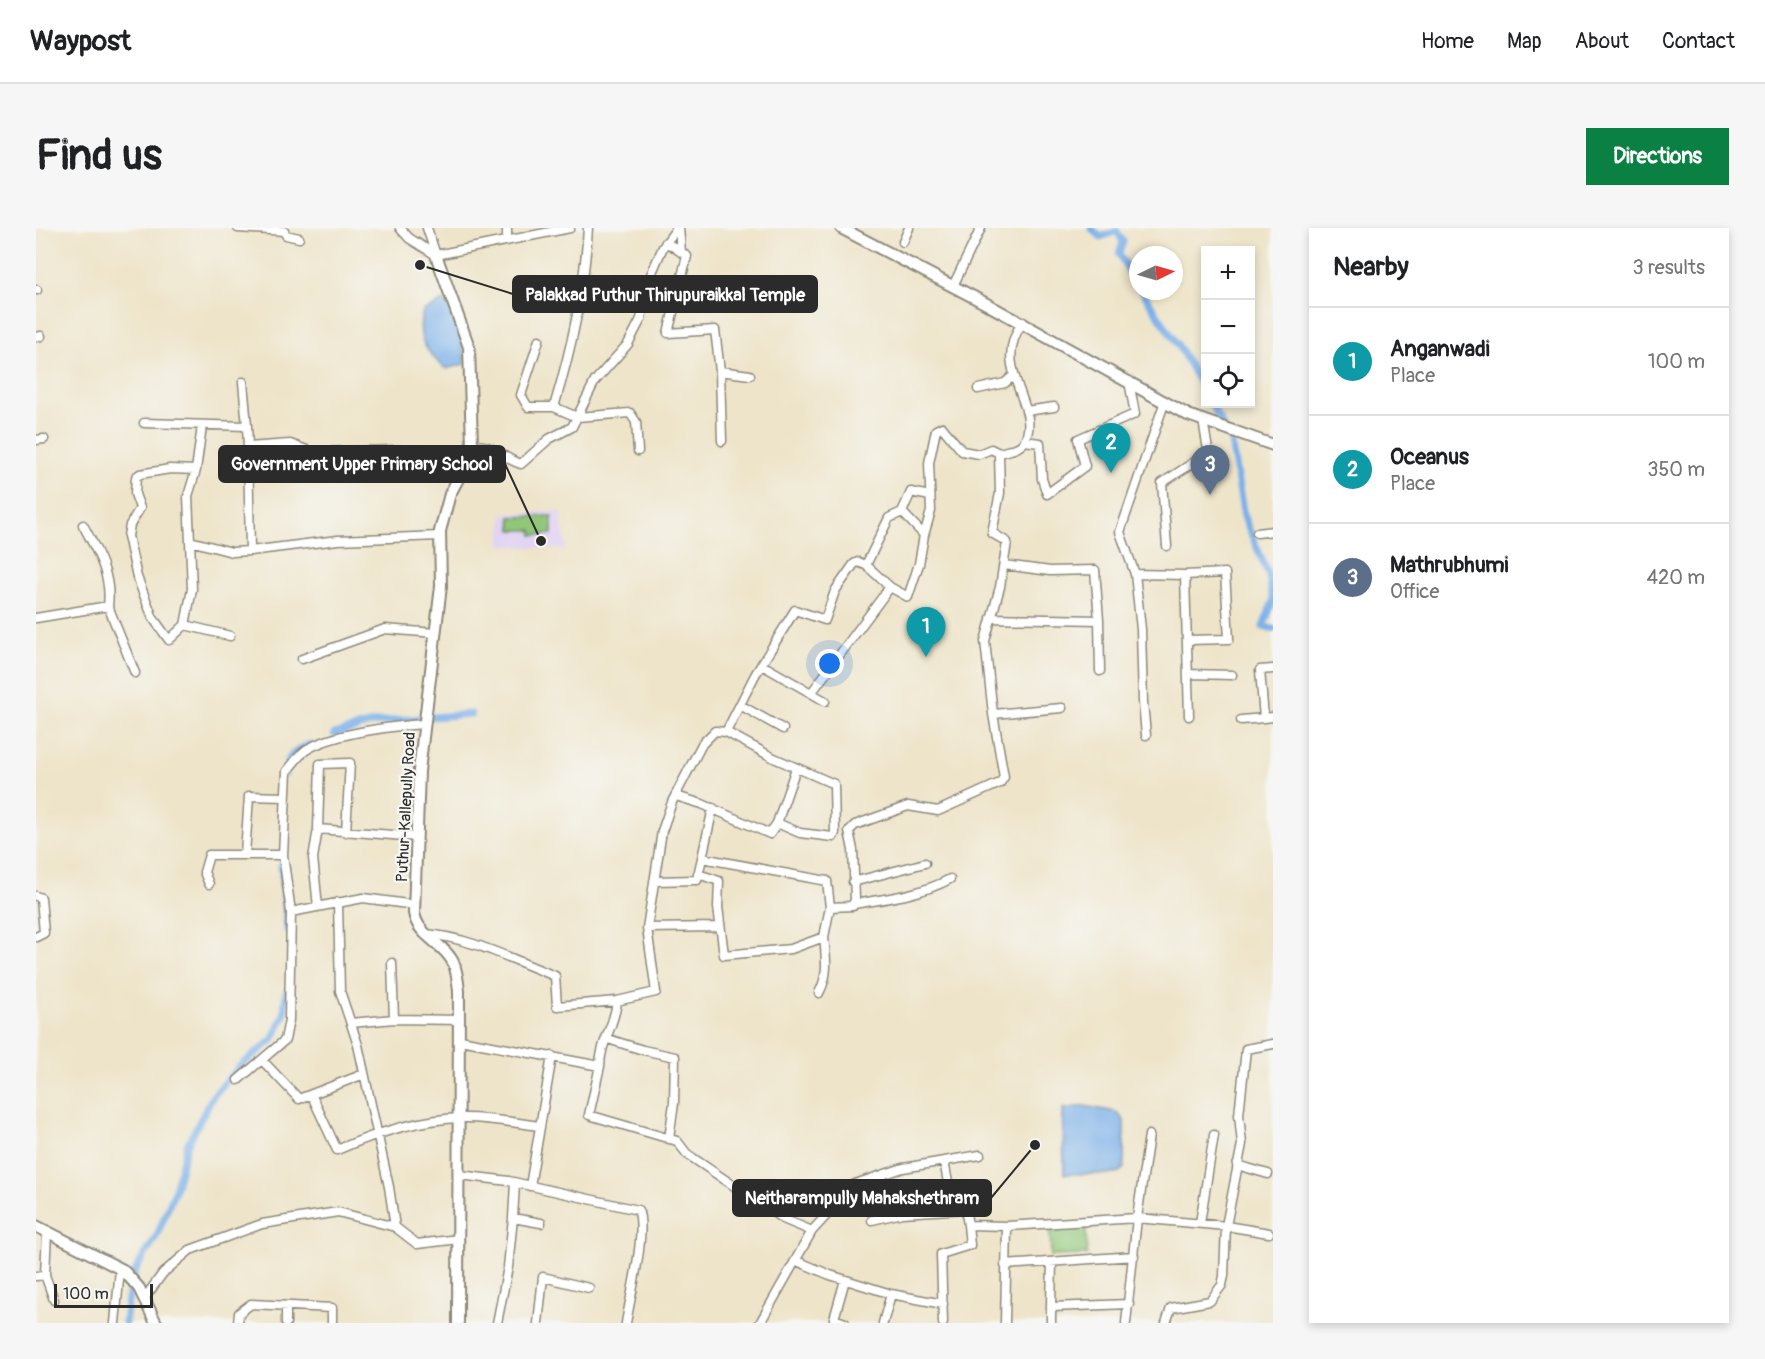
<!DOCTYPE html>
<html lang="en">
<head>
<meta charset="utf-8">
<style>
  :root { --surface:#fff; --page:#f6f6f6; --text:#202124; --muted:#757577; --line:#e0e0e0; --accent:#0b8043 }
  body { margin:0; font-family:Pangolin,sans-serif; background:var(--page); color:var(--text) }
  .controls { position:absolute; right:18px; top:18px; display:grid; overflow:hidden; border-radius:0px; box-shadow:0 3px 9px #0003 }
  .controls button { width:54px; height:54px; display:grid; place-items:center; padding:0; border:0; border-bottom:2px solid var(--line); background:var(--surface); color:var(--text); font:30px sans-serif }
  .compass { position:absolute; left:1093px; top:18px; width:54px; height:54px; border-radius:50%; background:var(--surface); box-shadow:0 3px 9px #0003; rotate:85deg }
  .scale { position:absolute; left:18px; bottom:15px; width:99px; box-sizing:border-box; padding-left:6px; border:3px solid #2b2b2b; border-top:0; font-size:16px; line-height:21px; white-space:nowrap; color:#2b2b2b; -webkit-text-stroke:4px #f6f6f2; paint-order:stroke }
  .you { position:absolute; left:794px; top:436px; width:21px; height:21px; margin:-15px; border:4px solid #fff; border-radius:50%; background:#1a73e8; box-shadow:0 0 0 9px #1a73e833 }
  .badge { display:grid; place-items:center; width:39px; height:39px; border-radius:50%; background:var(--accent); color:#fff; font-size:20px; font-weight:700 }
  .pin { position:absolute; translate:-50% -50px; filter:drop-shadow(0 2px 3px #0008) }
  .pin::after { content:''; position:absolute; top:32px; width:21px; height:18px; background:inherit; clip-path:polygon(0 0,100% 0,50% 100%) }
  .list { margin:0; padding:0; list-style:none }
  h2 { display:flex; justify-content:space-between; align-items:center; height:78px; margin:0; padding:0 24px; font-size:26px }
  h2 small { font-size:20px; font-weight:400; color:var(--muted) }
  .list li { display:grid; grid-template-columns:39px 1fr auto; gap:18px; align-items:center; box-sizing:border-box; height:108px; padding:0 24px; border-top:2px solid var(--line) }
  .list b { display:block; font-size:22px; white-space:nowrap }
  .list p { margin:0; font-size:20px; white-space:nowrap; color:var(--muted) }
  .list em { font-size:20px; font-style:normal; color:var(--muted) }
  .icon { flex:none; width:33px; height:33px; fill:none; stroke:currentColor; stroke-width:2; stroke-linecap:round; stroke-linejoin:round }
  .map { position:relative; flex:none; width:1237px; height:1095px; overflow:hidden; border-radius:0px }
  header { display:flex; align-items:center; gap:36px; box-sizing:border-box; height:84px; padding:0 30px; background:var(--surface); border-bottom:2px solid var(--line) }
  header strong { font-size:28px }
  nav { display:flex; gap:33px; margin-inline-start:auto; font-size:21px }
  .intro { display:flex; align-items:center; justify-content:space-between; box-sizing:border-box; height:144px; padding:0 36px }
  h1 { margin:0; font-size:42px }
  .button { padding:15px 27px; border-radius:0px; background:var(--accent); color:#fff; font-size:21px; font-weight:700 }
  main { display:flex; gap:36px; padding:0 36px }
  aside { flex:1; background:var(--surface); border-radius:0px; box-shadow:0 3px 9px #0003 }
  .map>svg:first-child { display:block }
  .built { fill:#e2d4f3 }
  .green { fill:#90c779; stroke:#5e7952; stroke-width:1.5 }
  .water { fill:#7ab0e9; stroke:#526e8a; stroke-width:1.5 }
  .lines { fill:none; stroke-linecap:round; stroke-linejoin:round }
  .canal { stroke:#7ab0e9; stroke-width:7 }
  .minor-casing { stroke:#8c887a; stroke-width:11 }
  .major-casing { stroke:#8c887a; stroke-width:14 }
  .minor { stroke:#fff; stroke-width:8 }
  .major { stroke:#fff; stroke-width:10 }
  .labels { text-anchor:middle; stroke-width:4.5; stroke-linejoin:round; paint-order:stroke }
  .street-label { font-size:16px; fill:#2b2b2b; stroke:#f6f6f2 }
  .leader { fill:none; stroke:#2b2b2b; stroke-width:2 }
  .callout-dot { fill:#2b2b2b; stroke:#f6f6f2; stroke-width:2 }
  .callout { fill:#2b2b2b; stroke:#2b2b2b; stroke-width:2 }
  .callout-label { font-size:18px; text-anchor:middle; font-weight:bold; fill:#fff }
</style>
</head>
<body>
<header>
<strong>Waypost</strong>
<nav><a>Home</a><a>Map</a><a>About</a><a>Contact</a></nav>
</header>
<div class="intro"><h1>Find us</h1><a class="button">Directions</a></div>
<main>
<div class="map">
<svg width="1237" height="1095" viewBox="0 0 1237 1095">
  <rect width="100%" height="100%" fill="#f6f6f2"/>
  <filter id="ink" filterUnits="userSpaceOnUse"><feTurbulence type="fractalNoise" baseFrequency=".0167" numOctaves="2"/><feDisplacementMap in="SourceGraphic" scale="12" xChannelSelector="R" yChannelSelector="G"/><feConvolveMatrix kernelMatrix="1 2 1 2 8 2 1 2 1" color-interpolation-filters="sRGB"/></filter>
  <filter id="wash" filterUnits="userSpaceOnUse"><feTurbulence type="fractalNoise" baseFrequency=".008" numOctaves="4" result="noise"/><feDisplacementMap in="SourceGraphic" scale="24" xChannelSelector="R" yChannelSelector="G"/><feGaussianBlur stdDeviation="1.35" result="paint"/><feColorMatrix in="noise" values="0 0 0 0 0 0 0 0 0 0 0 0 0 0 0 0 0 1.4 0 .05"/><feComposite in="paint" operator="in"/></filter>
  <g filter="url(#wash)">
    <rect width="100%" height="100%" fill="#eee4c9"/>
    <path class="built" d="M525 283 530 322 464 317 467 286Z"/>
    <path class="green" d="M516 288V306L497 307 496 302H476L475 289Z
      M1050 999 1051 1027 1015 1028 1014 1001Z"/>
    <path class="water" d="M408 73C423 86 427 117 429 136L410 141C390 125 379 109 387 83Z
      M1048 878 1080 884 1088 892V940L1080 946H1028L1027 881Z"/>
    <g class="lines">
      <path class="canal" d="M1055 0 1065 9 1081 3 1087 14 1083 26 1102 59
        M1106 63 1145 122 1170 166
        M1175 176 1195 213 1208 289 1233 348 1237 373 1227 399 1237 401
        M395 489 435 486
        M298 506 336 495 383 490
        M249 546C251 528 258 523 274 516
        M245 638 251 702
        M89 1095 94 1057 100 1041 121 1007 138 965 151 917 177 868 203 839 236 812 248 787 250 764"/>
    </g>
  </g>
  <g filter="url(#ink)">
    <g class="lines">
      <g class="minor-casing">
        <path id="minor" d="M202 0 248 3 250 7 263 10
          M364 0 373 10 400 27 534 0
          M391 0 400 27
          M552 0C548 64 536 118 518 179L541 189 594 185 600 194 602 223
          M643 0 645 24
          M471 13V0
          M630 14 651 28 632 105 679 102 684 143 714 147
          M867 14 873 0
          M917 58 945 0
          M0 62H1
          M0 109 5 108
          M503 112 485 167 492 179H518
          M684 143 686 213
          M207 154 211 198
          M942 161 969 155 977 148
          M990 183 1018 179
          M1167 192 1177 252
          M108 195 211 198 212 219 254 216 276 224 363 222 431 234
          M0 212 8 211
          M988 213 1004 215 1006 251 1011 266 1049 238 1042 211 1099 186 1093 153
          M436 217C462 217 463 229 485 236L513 211 536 199 559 153 592 116 605 91 611 56 627 19 641 0
          M212 219 214 323
          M160 242 166 198
          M866 284 888 307 895 283 893 235 900 202 906 199 926 223 943 226 955 221 963 225
          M1221 305 1237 303
          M154 313 156 361 149 397 133 412 117 390 101 349 92 308 94 297 104 280 99 266 100 249 104 246 134 241 160 242 152 268 154 313 196 324 214 323 302 312 404 308
          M1131 318 1126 255 1172 225
          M1099 346 1149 347 1153 488
          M1149 347 1189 345 1193 411 1152 412
          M854 359 872 369 883 336 888 307
          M72 378 99 445
          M0 390 72 378C76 347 61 323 47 297
          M955 390 1063 392 1059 342 1014 343 968 337
          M1063 392 1064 443
          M149 397 194 408
          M266 431 349 401 399 405
          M726 437 789 473
          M1237 441 1224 442 1228 490 1237 489
          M1153 446 1196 447
          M776 464 854 359 830 337 853 290 866 284 875 264 894 268
          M704 477 747 501
          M957 486 1026 480
          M1205 492 1228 490
          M1110 507 1107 474 1105 401 1099 346 1084 304 1129 173
          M640 568 666 576 734 606 741 595 764 605 797 609 799 605 798 556 738 530 690 504
          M741 595 760 540
          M310 604 314 535 284 536 282 601 381 609
          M209 626 213 568 248 569
          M662 646 683 653 682 679 688 727 755 721 788 709 794 679 791 653 666 630 677 580
          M618 653 661 652 666 630
          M817 654 889 635
          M173 656 168 644 173 627H247
          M0 668 5 670 8 705 0 709
          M302 674 304 763 322 817 353 959 359 999
          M817 676C850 671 884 667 914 651
          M282 679 277 630 282 601
          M794 679 817 678 819 671 817 622 813 603 819 597 872 578 902 583 964 555 968 549 957 486 949 413 964 359 971 314 956 305 964 265 963 225C971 223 983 221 988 214 1008 179 952 141 987 94
          M255 684 327 670 379 677
          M611 700 684 699
          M389 706C434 709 477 732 519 748L521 778 581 773
          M356 735 358 791
          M783 765C793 747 790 730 788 709
          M315 795 358 791 424 792
          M572 811 607 822 639 829 638 875 633 911
          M424 812 564 838 553 887 641 913 651 926 747 991 776 1003 724 1095
          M226 832 263 871 328 846
          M564 838C564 815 579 797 581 773L620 764 611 700 626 603 636 574 666 516 679 503 690 504 719 447 759 382 789 392 799 363 818 336 822 334 830 337
          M202 852 249 812 253 792 255 684 247 627 251 543C257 536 263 527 270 522 297 505 357 498 388 496
          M276 868 301 922C340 905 382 891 426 890 451 889 478 895 504 898
          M908 933 913 960 911 970
          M1201 937 1232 946
          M423 947 473 953 602 982C611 1003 594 1070 590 1095
          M479 955 477 990 505 995
          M494 958 516 828
          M927 968 932 997
          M836 992 866 985 930 981
          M1164 995 1178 907
          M776 1003 819 956 867 940 944 927
          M11 1004 9 1047 18 1072
          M761 1033 794 1047 855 1066 847 1095
          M1016 1034 1015 1079 1093 1076
          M969 1037 1098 1028
          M0 1048 9 1047
          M809 1052 798 1091 809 1095
          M855 1066 907 1076
          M108 1071 127 1045 154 1022 226 996 302 984 359 999 381 1016 423 1011
          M79 1095 84 1041
          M202 1095 203 1085 215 1076 296 1080V1095
          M250 1095V1079
          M461 1095 472 1039 477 990
          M502 1095 507 1049 553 1060
          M907 1095 905 1026 934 1017 932 997 971 998
          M969 1095 971 998 1101 990 1190 998 1206 916 1203 887 1210 821 1237 816
          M1015 1095V1079
          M1090 1095 1101 990 1113 907
          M1130 1095 1135 1080 1174 1073 1186 1057 1188 1048 1190 998 1233 1005"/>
      </g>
      <g class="major-casing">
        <path id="major" d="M805 0 947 74 1152 187 1237 217
          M400 27 433 119 436 217 431 234 414 266 404 303 405 358 383 543 378 685C382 709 407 714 417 734 421 743 422 753 423 763L422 1095
          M0 998 87 1042 103 1060 120 1095"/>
      </g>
      <use href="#minor" class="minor"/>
      <use href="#major" class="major"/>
    </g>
  </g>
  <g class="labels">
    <g class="street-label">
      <text transform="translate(369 579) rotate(-87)" y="6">Puthur-Kallepully Road</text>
    </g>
  </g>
  <path class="leader" d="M384 37L477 66M505 313L469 236M999 917L955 970"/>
  <g class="callout-dot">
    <circle cx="384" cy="37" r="6"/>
    <circle cx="505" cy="313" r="6"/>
    <circle cx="999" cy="917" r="6"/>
  </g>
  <g class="callout">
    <rect x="477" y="48" width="304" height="36" rx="6"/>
    <rect x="183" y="218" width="286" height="36" rx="6"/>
    <rect x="697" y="952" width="258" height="36" rx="6"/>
  </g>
  <g class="callout-label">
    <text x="629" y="73">Palakkad Puthur Thirupuraikkal Temple</text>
    <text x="326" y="242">Government Upper Primary School</text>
    <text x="826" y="976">Neitharampully Mahakshethram</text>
  </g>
</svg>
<div class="controls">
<button>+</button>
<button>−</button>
<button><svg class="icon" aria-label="locate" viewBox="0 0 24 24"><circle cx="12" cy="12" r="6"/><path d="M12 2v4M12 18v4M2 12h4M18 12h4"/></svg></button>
</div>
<svg class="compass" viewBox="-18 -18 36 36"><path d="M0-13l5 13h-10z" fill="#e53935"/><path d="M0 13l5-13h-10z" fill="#757577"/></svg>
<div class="scale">100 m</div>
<div class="you"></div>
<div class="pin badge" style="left:890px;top:429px;background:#0f9aa8">1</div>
<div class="pin badge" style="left:1075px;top:245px;background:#0f9aa8">2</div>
<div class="pin badge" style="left:1174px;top:267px;background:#5c6f8a">3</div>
</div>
<aside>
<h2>Nearby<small>3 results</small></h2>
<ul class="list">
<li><span class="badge" style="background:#0f9aa8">1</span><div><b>Anganwadi</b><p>Place</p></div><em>100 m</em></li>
<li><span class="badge" style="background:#0f9aa8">2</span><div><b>Oceanus</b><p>Place</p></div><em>350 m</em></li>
<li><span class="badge" style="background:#5c6f8a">3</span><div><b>Mathrubhumi</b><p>Office</p></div><em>420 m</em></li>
</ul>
</aside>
</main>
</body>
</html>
